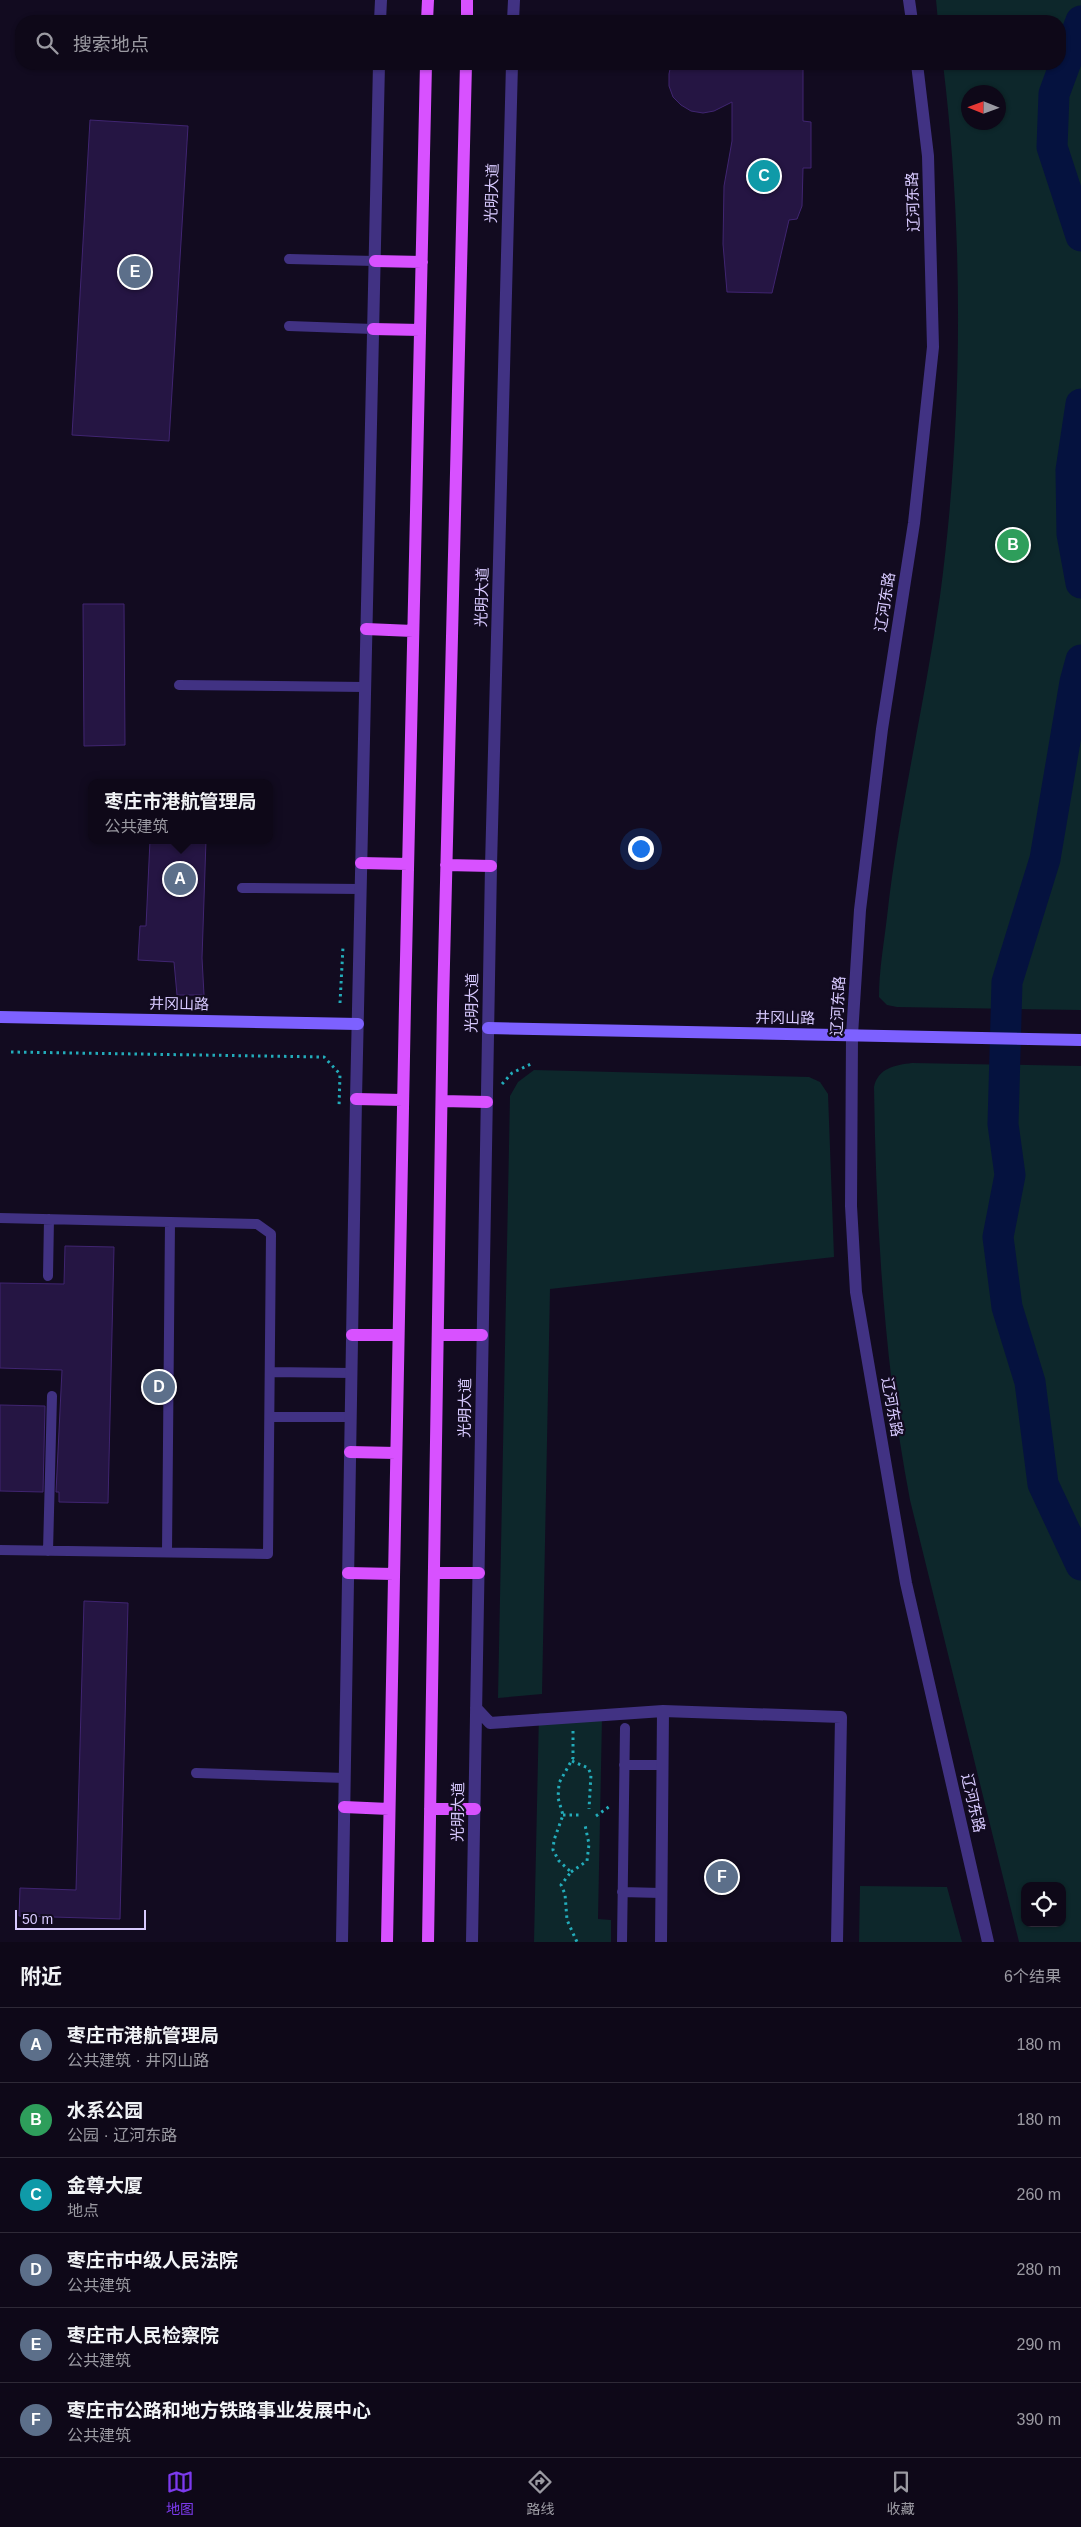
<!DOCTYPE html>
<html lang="zh">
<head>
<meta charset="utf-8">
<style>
  :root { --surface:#0e0818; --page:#171121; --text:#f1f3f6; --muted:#9b9aa2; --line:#2e2937; --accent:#7c3aed }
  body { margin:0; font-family:Arial,"Noto Sans SC",sans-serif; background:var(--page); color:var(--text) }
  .controls { position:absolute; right:15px; bottom:15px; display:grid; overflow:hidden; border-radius:10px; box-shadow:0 1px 4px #0004 }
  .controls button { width:45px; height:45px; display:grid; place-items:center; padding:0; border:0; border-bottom:1px solid var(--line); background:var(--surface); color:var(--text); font:25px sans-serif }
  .compass { position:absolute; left:961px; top:85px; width:45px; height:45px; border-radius:50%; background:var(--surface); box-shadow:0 1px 4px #0004; rotate:271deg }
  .scale { position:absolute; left:15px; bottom:12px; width:131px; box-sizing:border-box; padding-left:5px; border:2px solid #d8caff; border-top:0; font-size:14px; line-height:18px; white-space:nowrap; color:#d8caff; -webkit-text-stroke:4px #120b20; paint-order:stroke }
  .you { position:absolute; left:640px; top:848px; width:18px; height:18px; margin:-12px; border:4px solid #fff; border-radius:50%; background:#1a73e8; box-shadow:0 0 0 8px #1a73e833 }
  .badge { display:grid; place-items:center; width:32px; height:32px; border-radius:50%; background:var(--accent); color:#fff; font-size:16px; font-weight:700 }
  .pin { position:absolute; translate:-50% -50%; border:2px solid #fff; box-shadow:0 1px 5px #0006 }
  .popup { position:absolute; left:88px; top:779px; width:185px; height:65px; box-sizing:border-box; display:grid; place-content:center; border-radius:10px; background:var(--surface); filter:drop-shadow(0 1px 4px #0005); font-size:16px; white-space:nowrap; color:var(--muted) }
  .popup b { font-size:19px; color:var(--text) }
  .popup::after { content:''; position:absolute; left:50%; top:100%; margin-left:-10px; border:10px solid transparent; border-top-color:var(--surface) }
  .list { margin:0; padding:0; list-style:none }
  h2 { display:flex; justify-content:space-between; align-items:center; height:65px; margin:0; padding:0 20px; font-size:21px }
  h2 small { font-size:16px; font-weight:400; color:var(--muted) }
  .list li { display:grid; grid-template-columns:32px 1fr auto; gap:15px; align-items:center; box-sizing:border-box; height:75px; padding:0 20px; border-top:1px solid var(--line) }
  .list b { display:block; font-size:19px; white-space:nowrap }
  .list p { margin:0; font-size:16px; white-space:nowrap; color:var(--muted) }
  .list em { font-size:16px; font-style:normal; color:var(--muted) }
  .icon { flex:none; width:28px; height:28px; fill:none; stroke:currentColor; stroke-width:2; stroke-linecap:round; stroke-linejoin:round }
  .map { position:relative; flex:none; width:1081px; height:1942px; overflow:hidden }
  .search { position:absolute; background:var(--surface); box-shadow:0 1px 4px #0004; left:15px; right:15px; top:15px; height:55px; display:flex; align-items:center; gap:12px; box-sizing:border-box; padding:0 18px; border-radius:20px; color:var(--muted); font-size:19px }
  .sheet { height:515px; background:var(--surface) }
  nav { display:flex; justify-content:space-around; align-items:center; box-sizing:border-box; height:70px; border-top:1px solid var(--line); background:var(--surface); font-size:14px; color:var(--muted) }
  nav a { display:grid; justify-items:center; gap:2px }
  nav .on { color:var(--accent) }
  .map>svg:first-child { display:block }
  .green { fill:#0d272b; fill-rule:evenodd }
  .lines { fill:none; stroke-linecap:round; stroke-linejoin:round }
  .river { stroke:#05123f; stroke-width:31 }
  .building { fill:#251543; stroke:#402571 }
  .path { stroke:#23acba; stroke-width:3; stroke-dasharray:2.5 4; stroke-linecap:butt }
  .lane { stroke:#413283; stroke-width:10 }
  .street { stroke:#413283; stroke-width:12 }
  .secondary { stroke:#7d61ff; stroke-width:12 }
  .primary { stroke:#d851ff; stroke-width:12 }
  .labels { text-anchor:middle; stroke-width:4.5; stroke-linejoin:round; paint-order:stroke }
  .street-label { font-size:15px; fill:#d8caff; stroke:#120b20 }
</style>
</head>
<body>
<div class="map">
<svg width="1081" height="1942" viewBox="0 0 1081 1942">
  <rect width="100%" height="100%" fill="#120b20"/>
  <path class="green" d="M936 0H1081V1010L897 1007 887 1005 879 997C879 970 884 943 887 917 899 809 925 703 940 596 963 425 964 235 943 64H1060V21H938ZM998 92V122H968V92Z
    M912 1063 1081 1066V1942H1019L910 1500C884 1363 876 1225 874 1087 878 1068 895 1065 912 1063ZM1025 1886H1062V1923H1025Z
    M534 1070 809 1077 820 1082 828 1094 834 1257 550 1289 542 1694 498 1698 510 1096 518 1082Z
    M539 1713 602 1718 598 1919 611 1920V1942H534Z
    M860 1886 947 1887 962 1942H859Z"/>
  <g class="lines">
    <path class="river" d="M1081 21 1054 94 1052 147 1081 236
      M1081 404 1071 470 1072 534 1081 583
      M1081 660 1075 682 1045 859 1007 982 1003 1124 1010 1175 998 1237 1007 1307 1030 1382 1043 1484 1081 1565"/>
  </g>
  <path class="building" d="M671 64H803V121L811 122V168H803L802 206 797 219 789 220 772 293 727 292 723 244 724 186 732 141V102L714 111 703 113 691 111 681 105 673 97 669 86V74Z
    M90 120 188 126 169 441 72 435Z
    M83 604H124L125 745 84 746Z
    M150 840H206L202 958 204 995H177L174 962 138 960 140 926H146Z
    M65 1246 114 1247 108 1503 59 1502V1492H56L62 1370 0 1368V1283L64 1284Z
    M0 1405 45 1406 43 1492 0 1491Z
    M84 1601 128 1603 120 1919 19 1916 20 1888 76 1890Z"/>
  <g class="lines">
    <path class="path" d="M340 1003 343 947
      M11 1052 324 1057 340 1074 339 1107
      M502 1084 512 1073 531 1064
      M573 1731V1758L559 1783 558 1798 563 1815 554 1840 553 1850 559 1861 571 1872 561 1885 565 1894 567 1920 577 1942
      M572 1761 588 1768 591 1774 589 1809
      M563 1815H581
      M596 1816 610 1806
      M571 1872 587 1861 589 1844 585 1825"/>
    <path class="lane" d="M289 259 375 261
      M289 326 373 329
      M179 685 365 687
      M242 888 360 889
      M0 1218 257 1224 271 1234 268 1554 0 1550
      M48 1276 49 1219
      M270 1372 352 1373
      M270 1417H351
      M48 1551 52 1396
      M167 1552 170 1222
      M624 1765H662
      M196 1773 345 1778
      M622 1892 661 1893
      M622 1942 625 1728"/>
    <path class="street" d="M909 0 912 21
      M380 21 381 0
      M513 21 514 0
      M917 64 928 156 933 347 914 523 882 729 860 910 852 1035 851 1206 856 1292 906 1583 988 1942
      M476 1708 490 1723 663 1711 841 1717 837 1942
      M342 1942 356 1099 379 64
      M472 1942 491 866 512 64
      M661 1942 663 1711"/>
    <path class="secondary" d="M0 1017 358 1024
      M488 1028 1081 1040"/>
    <path class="primary" d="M427 21 428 0
      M467 21V0
      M375 261 422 262
      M373 329 420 330
      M366 629 413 631
      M361 863 408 864
      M446 865 491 866
      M356 1099 403 1100
      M442 1101 487 1102
      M352 1335H398
      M438 1335H482
      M350 1452 396 1453
      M348 1573 394 1574
      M434 1573H479
      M344 1807 389 1809
      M430 1809H475
      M387 1942 405 1004 426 64
      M428 1942 443 1005 466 64"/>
  </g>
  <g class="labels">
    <g class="street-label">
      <text transform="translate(492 193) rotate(-88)" y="5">光明大道</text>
      <text transform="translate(913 202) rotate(-92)" y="5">辽河东路</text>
      <text transform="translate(482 597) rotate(-88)" y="5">光明大道</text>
      <text transform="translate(885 602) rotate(-81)" y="5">辽河东路</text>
      <text transform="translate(472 1003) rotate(-89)" y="5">光明大道</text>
      <text transform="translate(179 1004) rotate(1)" y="5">井冈山路</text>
      <text transform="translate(838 1006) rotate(-87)" y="5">辽河东路</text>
      <text transform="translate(785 1018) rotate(1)" y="5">井冈山路</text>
      <text transform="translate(892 1407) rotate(80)" y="5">辽河东路</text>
      <text transform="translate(465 1408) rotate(-89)" y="5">光明大道</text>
      <text transform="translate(973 1803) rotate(77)" y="5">辽河东路</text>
      <text transform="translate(458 1812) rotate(-89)" y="5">光明大道</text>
    </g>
  </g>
</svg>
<div class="controls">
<button><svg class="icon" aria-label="locate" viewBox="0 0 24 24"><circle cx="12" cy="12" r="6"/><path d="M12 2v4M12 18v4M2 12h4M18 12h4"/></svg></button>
</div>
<svg class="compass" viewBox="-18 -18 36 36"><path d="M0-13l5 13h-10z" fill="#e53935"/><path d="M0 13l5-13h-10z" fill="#9b9aa2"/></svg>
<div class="scale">50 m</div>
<div class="you"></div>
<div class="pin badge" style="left:180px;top:879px;background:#5c6f8a">A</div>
<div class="popup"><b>枣庄市港航管理局</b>公共建筑</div>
<div class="pin badge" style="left:1013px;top:545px;background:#2e9e5b">B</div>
<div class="pin badge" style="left:764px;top:176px;background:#0f9aa8">C</div>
<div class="pin badge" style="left:159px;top:1387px;background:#5c6f8a">D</div>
<div class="pin badge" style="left:135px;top:272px;background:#5c6f8a">E</div>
<div class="pin badge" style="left:722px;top:1877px;background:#5c6f8a">F</div>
<div class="search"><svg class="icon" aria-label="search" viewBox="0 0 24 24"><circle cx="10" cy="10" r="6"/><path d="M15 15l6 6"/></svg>搜索地点</div>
</div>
<section class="sheet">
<h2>附近<small>6个结果</small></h2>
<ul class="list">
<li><span class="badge" style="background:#5c6f8a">A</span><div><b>枣庄市港航管理局</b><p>公共建筑 · 井冈山路</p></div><em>180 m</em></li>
<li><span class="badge" style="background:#2e9e5b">B</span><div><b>水系公园</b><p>公园 · 辽河东路</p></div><em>180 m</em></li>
<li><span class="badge" style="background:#0f9aa8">C</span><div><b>金尊大厦</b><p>地点</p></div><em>260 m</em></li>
<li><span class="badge" style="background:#5c6f8a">D</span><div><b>枣庄市中级人民法院</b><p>公共建筑</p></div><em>280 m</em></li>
<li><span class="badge" style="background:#5c6f8a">E</span><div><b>枣庄市人民检察院</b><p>公共建筑</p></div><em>290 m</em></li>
<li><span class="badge" style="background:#5c6f8a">F</span><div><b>枣庄市公路和地方铁路事业发展中心</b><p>公共建筑</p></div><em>390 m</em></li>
</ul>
</section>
<nav>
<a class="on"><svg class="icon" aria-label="map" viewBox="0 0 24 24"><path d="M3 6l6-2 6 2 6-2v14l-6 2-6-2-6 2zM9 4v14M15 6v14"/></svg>地图</a>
<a><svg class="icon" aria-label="directions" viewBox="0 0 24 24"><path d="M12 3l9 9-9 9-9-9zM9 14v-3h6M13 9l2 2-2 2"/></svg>路线</a>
<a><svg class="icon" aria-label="saved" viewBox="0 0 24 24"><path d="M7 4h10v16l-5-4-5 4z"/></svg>收藏</a>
</nav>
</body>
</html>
